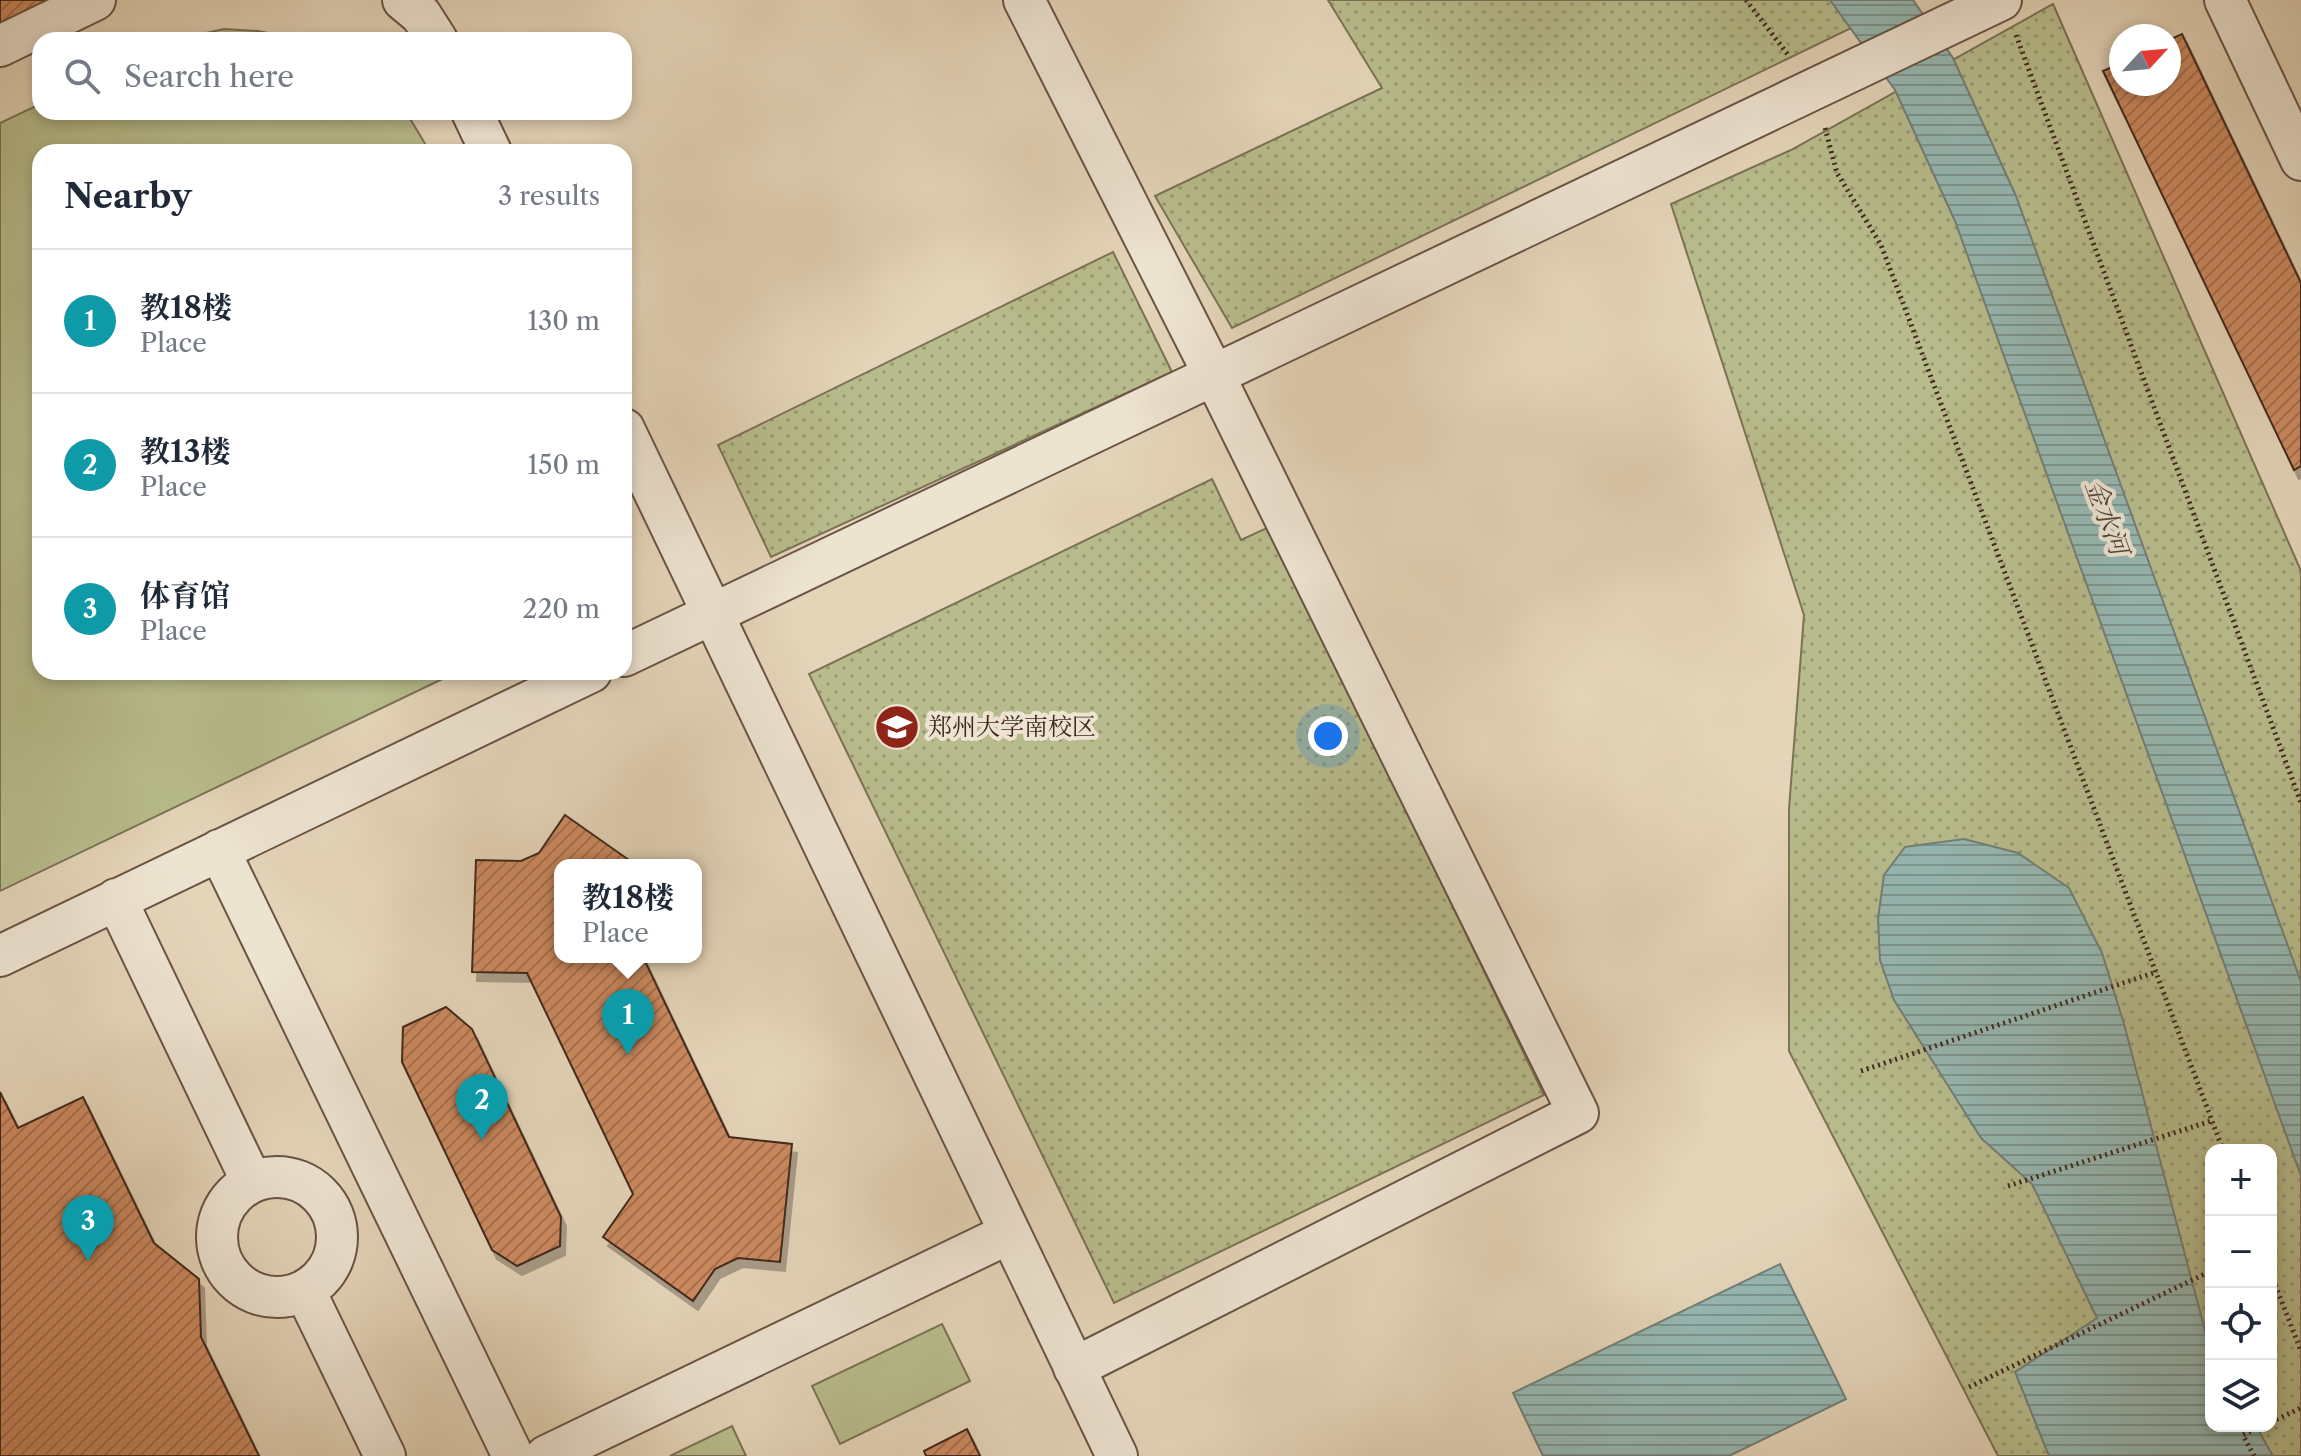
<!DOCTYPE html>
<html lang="en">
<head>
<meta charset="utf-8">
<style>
  :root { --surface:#fff; --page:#f2f2f3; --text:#1f2937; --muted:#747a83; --line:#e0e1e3; --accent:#d93025 }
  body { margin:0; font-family:"Libre Caslon Text","Noto Serif SC",serif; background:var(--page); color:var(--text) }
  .controls { position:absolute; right:24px; bottom:24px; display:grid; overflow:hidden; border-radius:16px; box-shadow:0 4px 12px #0003 }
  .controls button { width:72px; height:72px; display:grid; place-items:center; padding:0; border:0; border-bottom:2px solid var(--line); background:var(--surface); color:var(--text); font:40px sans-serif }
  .compass { position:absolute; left:2109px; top:24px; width:72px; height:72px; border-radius:50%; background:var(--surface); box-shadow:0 4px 12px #0003; rotate:64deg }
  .you { position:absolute; left:1328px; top:736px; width:28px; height:28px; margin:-20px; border:6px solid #fff; border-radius:50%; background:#1a73e8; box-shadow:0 0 0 12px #1a73e833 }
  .badge { display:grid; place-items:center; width:52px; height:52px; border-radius:50%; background:var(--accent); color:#fff; font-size:26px; font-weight:700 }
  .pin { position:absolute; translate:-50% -66px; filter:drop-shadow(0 2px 4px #0008) }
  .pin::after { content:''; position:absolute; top:42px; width:28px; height:24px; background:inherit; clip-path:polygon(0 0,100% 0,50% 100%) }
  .popup { position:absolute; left:554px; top:859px; width:148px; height:104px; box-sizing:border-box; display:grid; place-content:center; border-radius:16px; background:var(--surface); filter:drop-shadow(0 2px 6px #0005); font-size:26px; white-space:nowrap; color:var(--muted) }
  .popup b { font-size:30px; color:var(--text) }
  .popup::after { content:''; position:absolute; left:50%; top:100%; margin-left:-16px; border:16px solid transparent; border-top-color:var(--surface) }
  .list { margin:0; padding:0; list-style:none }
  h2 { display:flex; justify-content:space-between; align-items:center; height:104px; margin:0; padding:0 32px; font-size:34px }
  h2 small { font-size:26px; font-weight:400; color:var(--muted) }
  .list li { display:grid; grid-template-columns:52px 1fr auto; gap:24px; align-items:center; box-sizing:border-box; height:144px; padding:0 32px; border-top:2px solid var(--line) }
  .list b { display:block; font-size:30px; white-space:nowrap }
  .list p { margin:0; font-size:26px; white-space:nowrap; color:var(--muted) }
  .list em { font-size:26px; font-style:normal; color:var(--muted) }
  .icon { flex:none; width:44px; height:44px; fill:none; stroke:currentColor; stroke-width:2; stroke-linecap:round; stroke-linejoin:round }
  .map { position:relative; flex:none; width:2301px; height:1456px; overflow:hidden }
  .search { position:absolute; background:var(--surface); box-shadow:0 4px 12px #0003; left:32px; top:32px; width:600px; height:88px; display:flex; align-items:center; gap:20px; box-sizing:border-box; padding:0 28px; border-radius:24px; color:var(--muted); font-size:30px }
  .panel { position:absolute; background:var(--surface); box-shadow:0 4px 12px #0003; left:32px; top:144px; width:600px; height:536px; border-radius:24px }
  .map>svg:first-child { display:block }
  .grass { fill:url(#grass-dots); stroke:#7c7256; stroke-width:2; fill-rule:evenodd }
  .garden { fill:#b8bc8c; stroke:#7c7256; stroke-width:2 }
  .water { fill:url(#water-rules); stroke:#747f78; stroke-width:2 }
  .building { fill:url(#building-hatch); stroke:#41291f; stroke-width:2; filter:url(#shadow) }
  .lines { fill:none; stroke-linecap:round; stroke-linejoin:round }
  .minor-casing { stroke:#6a5445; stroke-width:44 }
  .path { stroke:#41291f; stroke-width:5; stroke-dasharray:2 4; stroke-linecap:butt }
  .minor { stroke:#ede3d1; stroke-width:40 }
  .labels { text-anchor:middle; stroke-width:8; stroke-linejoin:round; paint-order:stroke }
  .poi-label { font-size:24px; fill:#41291f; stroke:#ede3d1; text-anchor:start }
  .water-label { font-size:26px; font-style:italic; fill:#52463d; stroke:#ede3d1 }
</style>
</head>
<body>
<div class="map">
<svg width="2301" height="1456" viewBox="0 0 2301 1456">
  <defs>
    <pattern id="grass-dots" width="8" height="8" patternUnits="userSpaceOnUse" patternTransform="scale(2)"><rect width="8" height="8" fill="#b8bc8c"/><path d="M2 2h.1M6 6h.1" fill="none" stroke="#979972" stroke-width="1.8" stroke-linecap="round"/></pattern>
    <pattern id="water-rules" width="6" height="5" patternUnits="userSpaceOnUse" patternTransform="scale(2)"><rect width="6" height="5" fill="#96b8b3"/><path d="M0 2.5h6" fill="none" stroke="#7c9691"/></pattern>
    <pattern id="building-hatch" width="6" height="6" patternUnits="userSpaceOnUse" patternTransform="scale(2)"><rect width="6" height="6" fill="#cc895f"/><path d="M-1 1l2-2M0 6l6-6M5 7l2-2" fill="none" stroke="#a7704e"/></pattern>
    <filter id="shadow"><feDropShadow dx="5" dy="9" stdDeviation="0" flood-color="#0004"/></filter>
  </defs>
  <rect width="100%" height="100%" fill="#e4d4b8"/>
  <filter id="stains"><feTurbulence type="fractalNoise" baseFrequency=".0025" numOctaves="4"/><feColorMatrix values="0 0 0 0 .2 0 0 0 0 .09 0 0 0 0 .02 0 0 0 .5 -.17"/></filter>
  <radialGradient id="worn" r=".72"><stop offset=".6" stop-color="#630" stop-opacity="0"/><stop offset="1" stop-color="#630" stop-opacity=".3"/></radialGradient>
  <path class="grass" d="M1328 0H1909L1232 328 1155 196 1382 88Z
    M2053 4 2301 571V1456H1998L1789 1051V809L1804 615 1671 204 1791 150ZM2211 1150H2271V1426H2211Z
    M1113 252 1172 372 771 557 718 445Z
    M1212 479 1241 540 1269 527 1544 1095 1114 1303 809 674Z"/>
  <path class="garden" d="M224 29 258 31 303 40H175Z
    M40 104V112H406L430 152H40V672H457L0 891V123Z
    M942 1324 970 1381 840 1444 812 1386Z
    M732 1426 746 1456H670Z"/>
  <path class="water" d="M1830 0H1913L1953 58 2016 196 2301 982V1176L1955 221 1895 90Z
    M1964 839 2018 853 2069 888 2102 953 2124 1024 2211 1353V1426H2256L2273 1456H2049L2015 1372 2097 1318 2032 1184 1981 1138 1894 1000 1880 960 1878 919 1884 875 1905 847Z
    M1780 1264 1846 1399 1729 1456H1543L1513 1393Z"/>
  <path class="building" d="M0 0H62L0 35Z
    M2182 34 2301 283V466L2294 470 2103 71 2121 63V84H2169V40Z
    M565 815 636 865H560V957H643L729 1137 792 1144 780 1262 738 1258 715 1269 693 1301 603 1237 633 1194 527 973 472 972 476 860 521 861 539 853Z
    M446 1007 472 1029 561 1217 560 1246 517 1266 492 1250 402 1062 403 1027Z
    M0 1092 18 1128 83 1097 154 1243 199 1279 201 1337 259 1456H0Z
    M967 1429 980 1456H926L924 1451Z"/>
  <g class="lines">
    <g class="minor-casing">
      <path id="minor" d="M403 0 421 15 437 40
        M1024 0 1214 375 1578 1113 1074 1368
        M2225 0 2301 160
        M0 46 95 0
        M472 112 491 152
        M624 429 1117 1456
        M624 656 2001 0
        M219 850 513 1456
        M116 899 252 1182
        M0 956 591 672
        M217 1237a60 60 0 1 1 120 0a60 60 0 1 1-120 0Z
        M305 1291 385 1456
        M546 1456 1010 1233"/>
    </g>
    <path class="path" d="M1746 0 1789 56
      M2016 35 2301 803
      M1825 128 1837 173 1881 245 2223 1150
      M1861 1071 2156 972
      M2008 1186 2211 1121
      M2271 1274 2301 1351
      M1969 1387 2211 1271
      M2271 1422 2301 1408
      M2254 1456 2243 1435 2262 1426"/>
    <use href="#minor" class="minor"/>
  </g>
  <defs>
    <g id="university-disc" transform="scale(2.3)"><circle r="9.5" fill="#8f2418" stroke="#ede3d1"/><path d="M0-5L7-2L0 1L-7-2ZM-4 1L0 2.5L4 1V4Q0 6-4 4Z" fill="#fff"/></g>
  </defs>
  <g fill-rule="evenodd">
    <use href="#university-disc" x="897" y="727"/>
  </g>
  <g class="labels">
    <g class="poi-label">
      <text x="928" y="735">郑州大学南校区</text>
    </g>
    <g class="water-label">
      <text transform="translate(2107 517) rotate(70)" y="9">金水河</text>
    </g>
  </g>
  <rect width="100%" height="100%" filter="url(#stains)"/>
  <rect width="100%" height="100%" fill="url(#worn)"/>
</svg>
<div class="controls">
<button>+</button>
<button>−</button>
<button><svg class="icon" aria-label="locate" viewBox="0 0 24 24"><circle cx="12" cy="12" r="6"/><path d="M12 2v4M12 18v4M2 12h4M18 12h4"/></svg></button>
<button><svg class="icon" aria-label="layers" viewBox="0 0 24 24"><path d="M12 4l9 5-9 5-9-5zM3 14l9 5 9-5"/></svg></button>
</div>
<svg class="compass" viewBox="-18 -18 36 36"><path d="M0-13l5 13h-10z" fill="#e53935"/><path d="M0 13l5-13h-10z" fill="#747a83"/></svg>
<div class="you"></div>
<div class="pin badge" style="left:628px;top:1055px;background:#0f9aa8">1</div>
<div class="popup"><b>教18楼</b>Place</div>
<div class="pin badge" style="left:482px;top:1140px;background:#0f9aa8">2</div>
<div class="pin badge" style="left:88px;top:1261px;background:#0f9aa8">3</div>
<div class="search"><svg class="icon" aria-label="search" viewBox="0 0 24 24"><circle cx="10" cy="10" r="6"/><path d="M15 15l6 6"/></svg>Search here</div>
<section class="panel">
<h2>Nearby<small>3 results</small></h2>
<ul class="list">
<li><span class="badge" style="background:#0f9aa8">1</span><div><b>教18楼</b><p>Place</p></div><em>130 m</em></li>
<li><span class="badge" style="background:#0f9aa8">2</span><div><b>教13楼</b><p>Place</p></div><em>150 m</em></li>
<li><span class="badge" style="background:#0f9aa8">3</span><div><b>体育馆</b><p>Place</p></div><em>220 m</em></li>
</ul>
</section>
</div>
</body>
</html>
